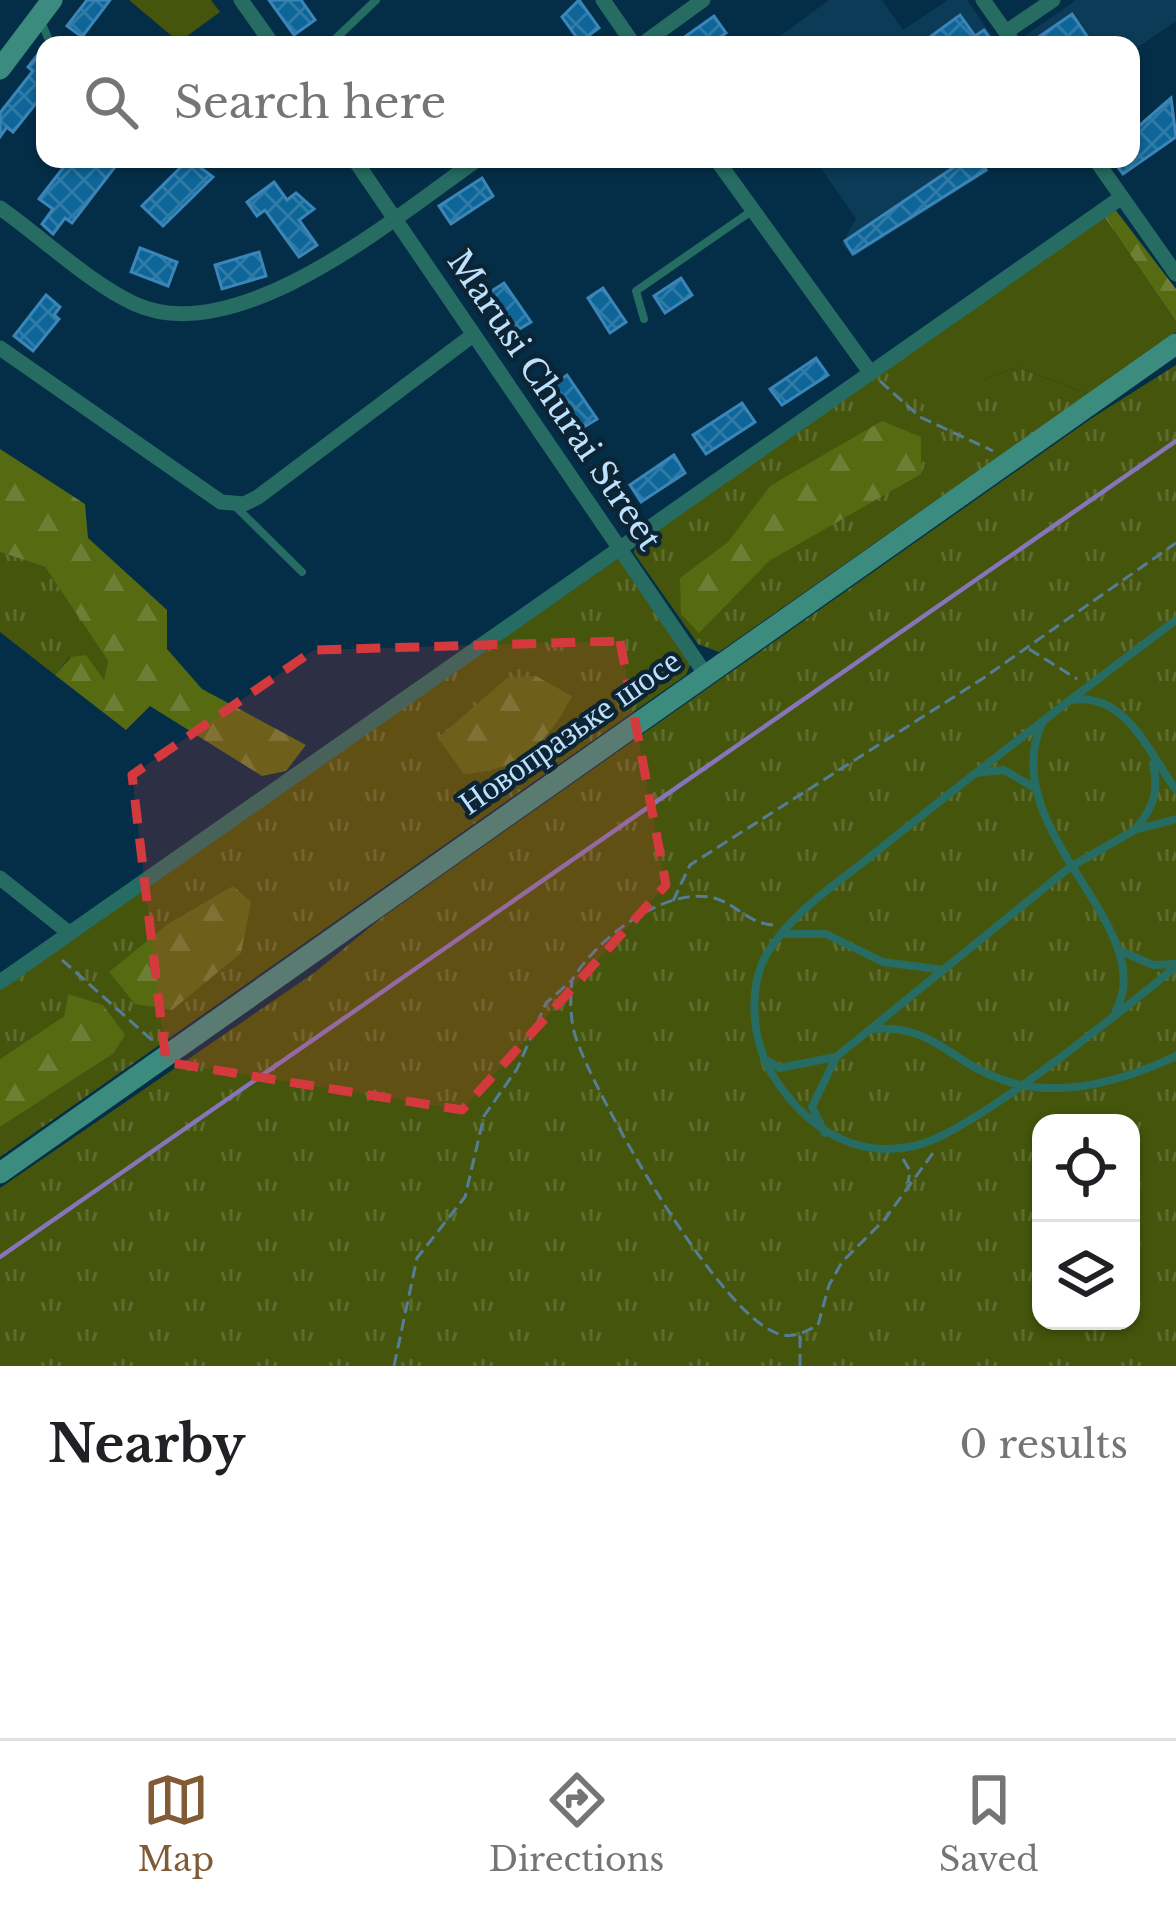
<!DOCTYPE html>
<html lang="en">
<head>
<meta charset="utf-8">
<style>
  :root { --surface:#fff; --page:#f6f6f6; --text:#202124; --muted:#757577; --line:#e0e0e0; --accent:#815a36 }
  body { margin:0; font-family:"Libre Baskerville",serif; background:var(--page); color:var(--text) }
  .controls { position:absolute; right:36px; bottom:36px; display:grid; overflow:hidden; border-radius:24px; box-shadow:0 3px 9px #0004 }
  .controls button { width:108px; height:108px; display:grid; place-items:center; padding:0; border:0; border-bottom:3px solid var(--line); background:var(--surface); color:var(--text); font:60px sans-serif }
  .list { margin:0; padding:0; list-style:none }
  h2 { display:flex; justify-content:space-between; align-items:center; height:156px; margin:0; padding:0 48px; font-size:51px }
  h2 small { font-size:39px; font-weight:400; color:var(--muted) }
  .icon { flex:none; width:66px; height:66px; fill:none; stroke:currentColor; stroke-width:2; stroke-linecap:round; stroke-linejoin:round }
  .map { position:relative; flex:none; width:1176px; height:1366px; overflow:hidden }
  .search { position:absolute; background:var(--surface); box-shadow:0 3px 9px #0004; left:36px; right:36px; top:36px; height:132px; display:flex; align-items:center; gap:30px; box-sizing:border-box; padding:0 42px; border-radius:24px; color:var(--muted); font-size:45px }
  .sheet { height:372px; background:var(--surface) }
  nav { display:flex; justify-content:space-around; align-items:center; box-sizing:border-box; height:168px; border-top:3px solid var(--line); background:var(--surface); font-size:33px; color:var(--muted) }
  nav a { display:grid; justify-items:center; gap:6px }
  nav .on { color:var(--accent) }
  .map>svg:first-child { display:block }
  .built { fill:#0c3b58 }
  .grass { fill:url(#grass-tufts); fill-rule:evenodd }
  .forest { fill:url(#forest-firs) }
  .green { fill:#45550b }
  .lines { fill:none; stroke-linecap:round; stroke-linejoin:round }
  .stream { stroke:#8675bb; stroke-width:4.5 }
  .building { fill:url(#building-cross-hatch); stroke:#3b85b9; stroke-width:3 }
  .path { stroke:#567d98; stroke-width:3; stroke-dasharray:12 6; stroke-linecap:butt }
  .lane { stroke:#266c62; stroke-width:8 }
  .street { stroke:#266c62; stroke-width:15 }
  .secondary { stroke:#3b8b7f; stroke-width:21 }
  .marked { fill:#d43a3d; fill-opacity:0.2; stroke:#d43a3d; stroke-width:9; stroke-dasharray:24 15; stroke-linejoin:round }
  .labels { text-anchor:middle; stroke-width:9; stroke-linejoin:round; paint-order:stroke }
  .street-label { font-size:33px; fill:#bee1fd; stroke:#0c2434 }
</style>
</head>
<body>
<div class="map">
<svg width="1176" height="1366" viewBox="0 0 1176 1366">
  <defs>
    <pattern id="grass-tufts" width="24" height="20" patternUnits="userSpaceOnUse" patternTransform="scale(3)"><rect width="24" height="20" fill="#45550b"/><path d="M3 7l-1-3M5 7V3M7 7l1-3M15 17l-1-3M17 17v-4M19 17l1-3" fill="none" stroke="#5e6d2f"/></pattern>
    <pattern id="forest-firs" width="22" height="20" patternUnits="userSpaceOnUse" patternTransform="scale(3)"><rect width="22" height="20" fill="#566a12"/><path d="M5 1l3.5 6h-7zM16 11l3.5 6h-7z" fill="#6c7f35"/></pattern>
    <pattern id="building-cross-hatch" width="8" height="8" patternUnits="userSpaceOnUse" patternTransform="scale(3)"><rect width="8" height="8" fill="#0e6598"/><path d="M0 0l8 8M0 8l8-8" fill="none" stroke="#2f7ba7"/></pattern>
  </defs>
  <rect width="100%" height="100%" fill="#042e48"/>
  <path class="built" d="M829 0H882L903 30 948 0H967L998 45H768Z
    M1076 0H1176V21L1131 52V45H1031L1025 36Z
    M815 159H983L989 171 853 257 842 244 856 219Z"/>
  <path class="grass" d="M1176 365V1366H0V1188L314 973 380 919 1092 418ZM1041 1123H1131V1321H1041Z
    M1017 367 1088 394 719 652 698 644 634 553 636 542 882 369 983 380Z
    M0 552 45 567 108 661 104 681 70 657 55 675 0 632Z
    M619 558 692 661 686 675 0 1157V1127L113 1054 68 995 64 1016 0 1059V988Z"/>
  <path class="forest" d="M1114 208 1176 289V322L1103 215Z
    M882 421 921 437V474L769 561 699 633 681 614 680 578 728 542 770 486Z
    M0 449 85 504 88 538 167 610V649L202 689 306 745 286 771 262 776 150 706 126 730 55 675 71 657 86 655 104 680 108 661 45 567 0 552Z
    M536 676 572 696C548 744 517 771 464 774L438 738 507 678Z
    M233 886 251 902 241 953 172 1010 135 1004 109 972 168 924Z
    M68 994 103 1005 125 1035 113 1054 0 1127V1059L64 1016Z"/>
  <path class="green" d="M129 0H211L220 12 179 42Z
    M1103 215 1176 322V332L1088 394 1017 367 983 380 948 425 882 369Z"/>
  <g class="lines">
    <path class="stream" d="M0 1257 1176 441"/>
  </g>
  <path class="building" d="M87 0H110L82 37 67 26Z
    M269 0H301L315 20 294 35Z
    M579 0 599 28 580 42 562 17Z
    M1072 14 1093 45H1027Z
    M960 15 975 36 984 30 995 45H919Z
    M714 16 726 33 709 45H688L683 38Z
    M43 48 45 92 13 132 7 127 0 137V113L33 71 28 67Z
    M1171 98 1176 137 1123 174 1112 159H1131V133Z
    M70 159H121L72 223 65 218 53 234 42 224 53 209 39 199Z
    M189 159 213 177 163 226 142 206Z
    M966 159H979L986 170 853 254 845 241Z
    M482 178 493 196 451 224 439 206Z
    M274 182 287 200 296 193 314 209 299 220 317 245 299 257 265 210 257 216 247 202Z
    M140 248 177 262 168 286 131 272Z
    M259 252 266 276 222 289 215 265Z
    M681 278 692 295 665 313 654 296Z
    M504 283 531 322 513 333 487 294Z
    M603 288 626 322 610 333 588 298Z
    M46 295 60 307 54 315 59 319 33 351 14 336Z
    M816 358 828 375 782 405 770 389Z
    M567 375 597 419 579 430 550 387Z
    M742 403 755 422 706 454 693 435Z
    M674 455 685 473 641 502 630 485Z"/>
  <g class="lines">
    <path class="path" d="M880 381 920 417 993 451
      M1029 649 1077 679
      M673 901 690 865 982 679 1176 543
      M773 925C747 923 737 904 714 898 663 886 596 940 572 980 570 998 570 1017 575 1035 593 1093 724 1326 783 1335 797 1337 807 1331 818 1325L829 1285 842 1262 885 1219 933 1153
      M62 960 153 1041
      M903 1159 910 1171 908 1183
      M394 1366 417 1258 465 1197 484 1116 517 1069 546 1003 571 981
      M800 1366V1336"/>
    <path class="lane" d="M40 19 51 45
      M329 45 376 0
      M644 319 636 291 753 210
      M235 506 302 572
      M1176 620C1076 695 978 770 881 848 843 880 794 909 768 952 747 986 752 1041 772 1074 802 1123 851 1160 914 1146 972 1134 1124 1008 1176 967
      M1072 700C1126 692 1149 753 1176 790
      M1042 723C994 830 1161 927 1116 1010
      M976 773 1004 770 1033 787
      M1137 827C1154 807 1159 790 1153 764
      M783 934H826L883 962 944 970
      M1123 952 1153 965 1176 964
      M871 1029C936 1024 951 1064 1006 1081 1063 1099 1125 1080 1176 1056
      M764 1059 780 1068 835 1057
      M825 1133 812 1107 836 1057 1070 867 1135 830 1176 819"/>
    <path class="street" d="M241 0 273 45
      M603 0 634 45
      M983 0 1015 45
      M1006 32 1053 0
      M641 45 703 0
      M354 159 706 675
      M716 159 870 372
      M1095 159 1176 274
      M0 208C43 238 88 282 135 304 238 351 397 216 478 159
      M0 348 221 502 244 504 258 497 473 335
      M0 878 68 932
      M0 982 1122 197"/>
    <path class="secondary" d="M0 69 52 0
      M0 1173 1176 344"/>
  </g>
  <path class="marked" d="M620 641 666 885 462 1110 166 1062 132 775 314 650Z"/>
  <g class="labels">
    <g class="street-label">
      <text transform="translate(555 400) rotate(56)" y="12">Marusi Churai Street</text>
      <text transform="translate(569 731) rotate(-35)" y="12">Новопразьке шосе</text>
    </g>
  </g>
</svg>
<div class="controls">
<button><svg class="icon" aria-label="locate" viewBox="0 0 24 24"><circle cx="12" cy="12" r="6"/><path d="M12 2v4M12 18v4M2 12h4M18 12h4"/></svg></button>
<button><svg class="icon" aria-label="layers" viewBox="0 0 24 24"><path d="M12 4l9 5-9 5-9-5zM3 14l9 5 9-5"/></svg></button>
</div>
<div class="search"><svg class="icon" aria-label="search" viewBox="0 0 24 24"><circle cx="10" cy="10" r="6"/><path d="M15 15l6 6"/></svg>Search here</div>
</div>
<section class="sheet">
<h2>Nearby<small>0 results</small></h2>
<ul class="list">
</ul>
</section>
<nav>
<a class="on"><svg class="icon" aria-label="map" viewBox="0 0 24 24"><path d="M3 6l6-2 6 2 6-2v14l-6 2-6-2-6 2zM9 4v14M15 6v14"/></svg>Map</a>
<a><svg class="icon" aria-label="directions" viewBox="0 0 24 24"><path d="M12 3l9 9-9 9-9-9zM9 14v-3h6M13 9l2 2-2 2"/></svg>Directions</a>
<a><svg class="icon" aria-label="saved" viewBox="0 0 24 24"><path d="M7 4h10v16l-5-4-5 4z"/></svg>Saved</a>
</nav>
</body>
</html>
